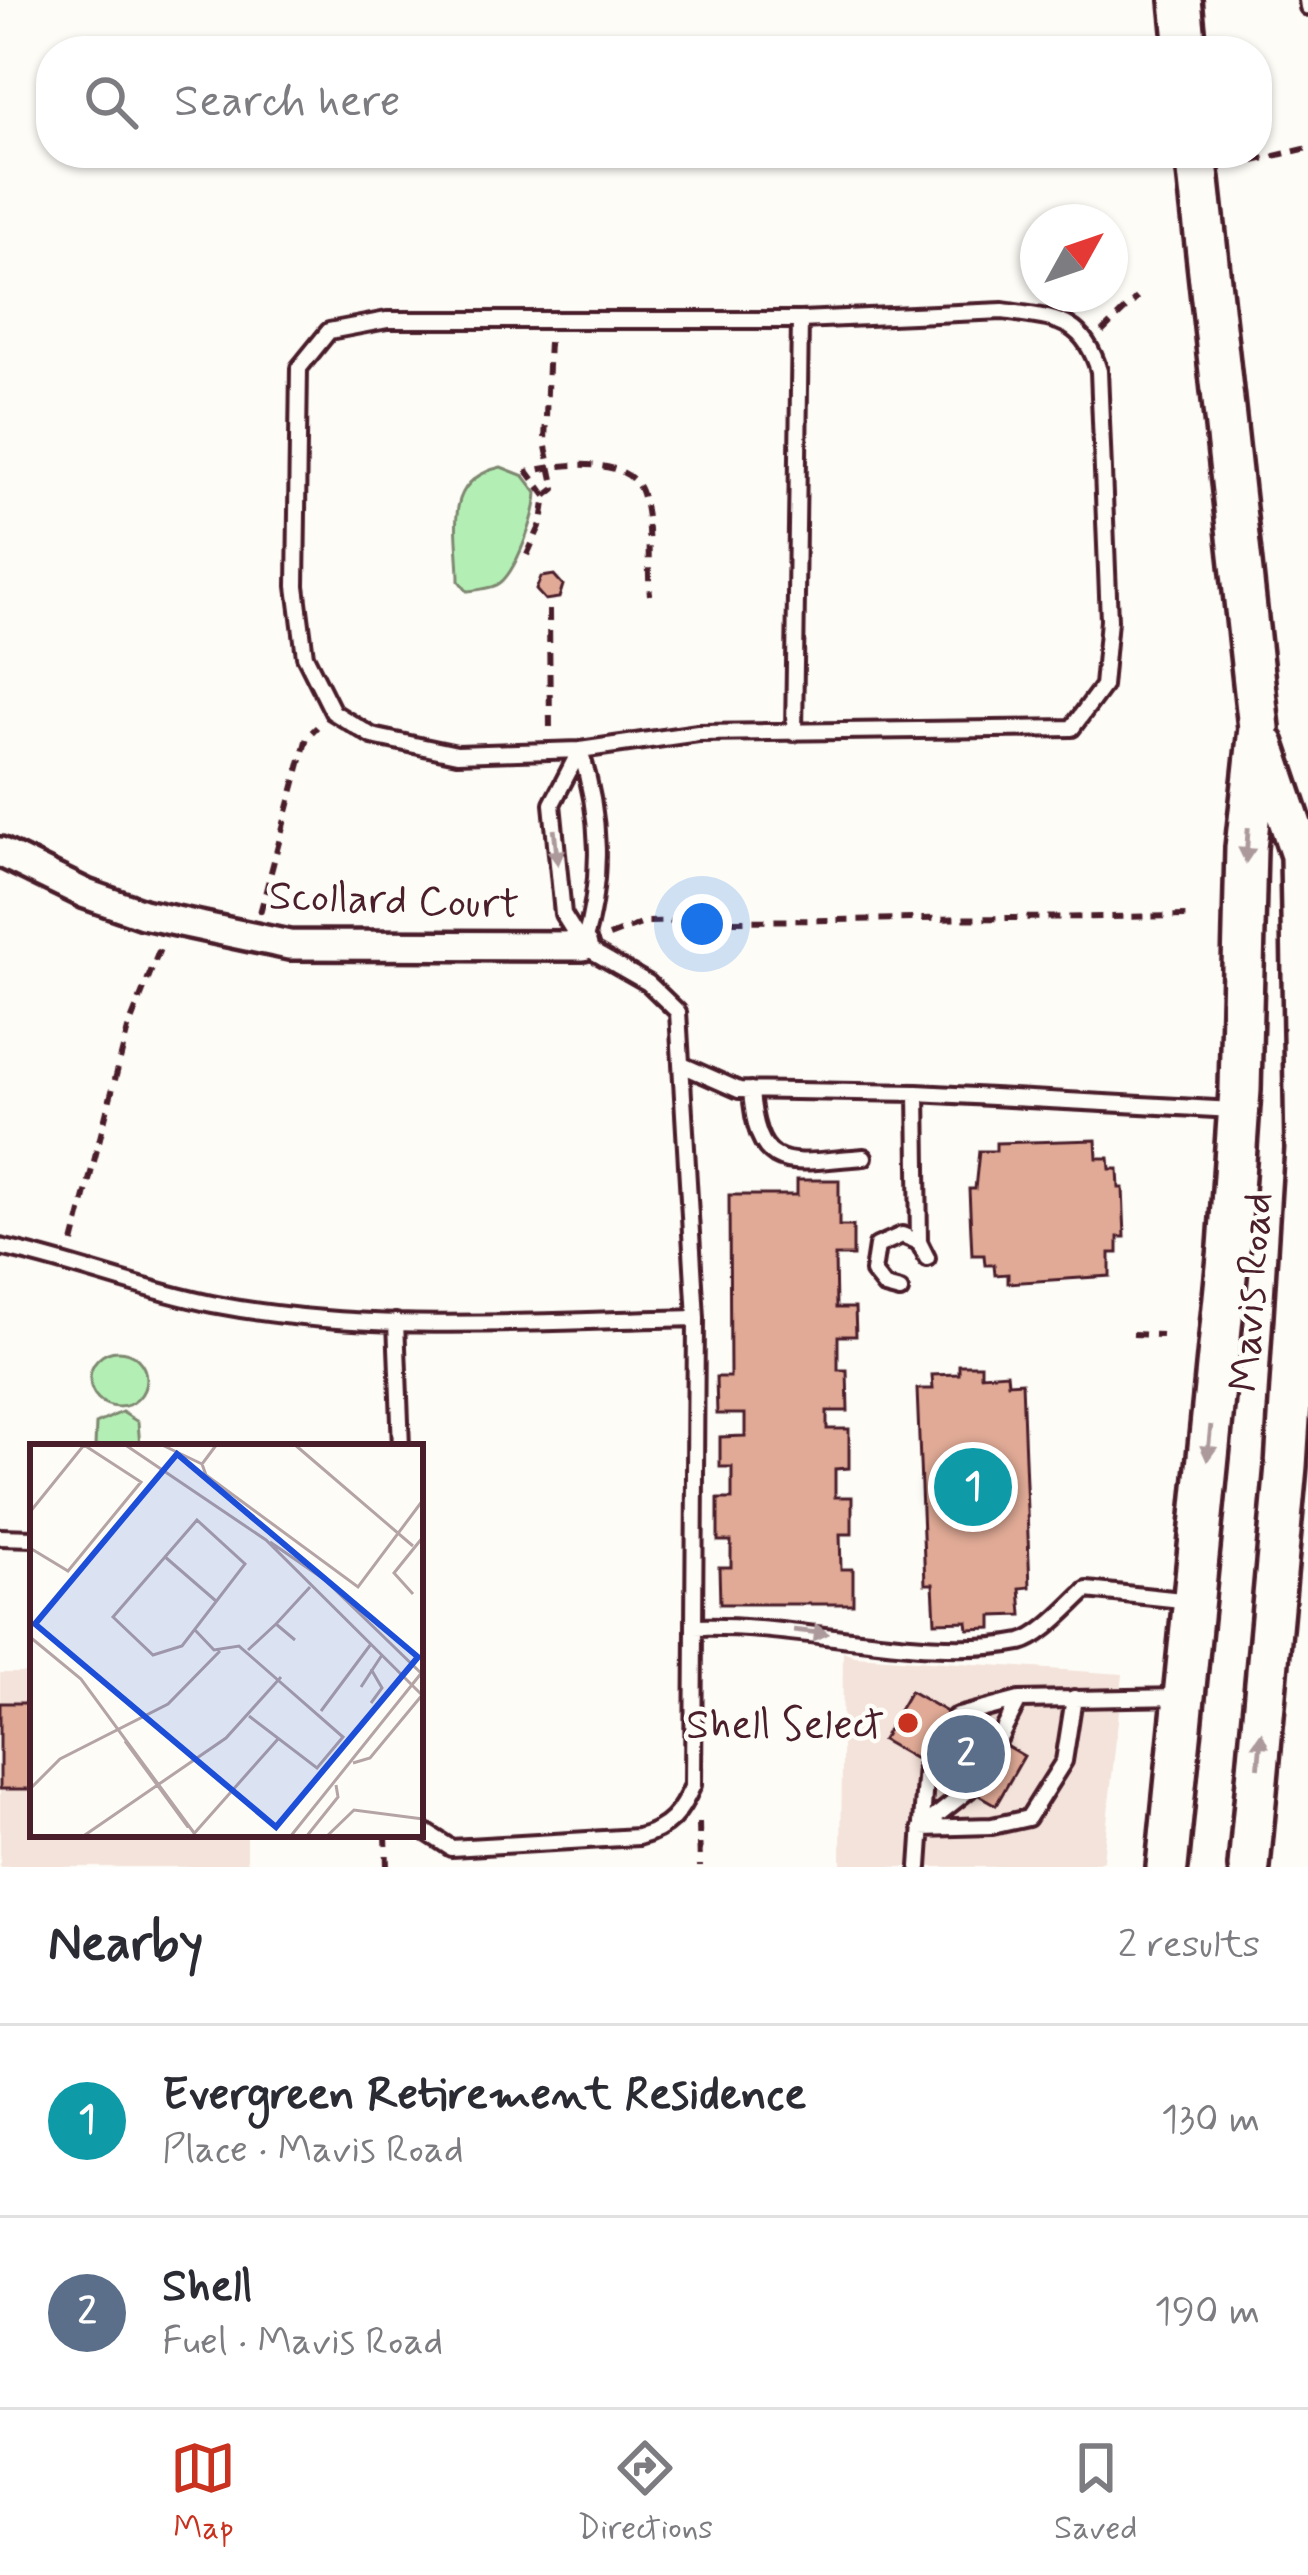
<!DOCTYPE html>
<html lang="en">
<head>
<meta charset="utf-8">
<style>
  :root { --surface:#fff; --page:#f7f7f7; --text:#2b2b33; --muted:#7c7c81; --line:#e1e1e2; --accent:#c8321e }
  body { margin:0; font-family:Mynerve,sans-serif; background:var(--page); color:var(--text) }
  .compass { position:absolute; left:1020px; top:204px; width:108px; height:108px; border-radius:50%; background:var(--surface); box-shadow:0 3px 9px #0004; rotate:50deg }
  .you { position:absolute; left:702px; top:924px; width:42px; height:42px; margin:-30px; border:9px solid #fff; border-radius:50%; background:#1a73e8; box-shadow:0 0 0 18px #1a73e833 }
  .badge { display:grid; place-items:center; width:78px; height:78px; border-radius:50%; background:var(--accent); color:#fff; font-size:39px; font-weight:700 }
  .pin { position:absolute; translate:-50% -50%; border:6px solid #fff; box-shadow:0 3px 12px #0006 }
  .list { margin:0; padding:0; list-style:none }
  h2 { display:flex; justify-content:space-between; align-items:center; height:156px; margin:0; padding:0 48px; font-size:51px }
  h2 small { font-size:39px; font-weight:400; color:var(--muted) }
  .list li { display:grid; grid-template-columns:78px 1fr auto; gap:36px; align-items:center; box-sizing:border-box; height:192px; padding:0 48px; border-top:3px solid var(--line) }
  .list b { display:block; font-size:45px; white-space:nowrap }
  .list p { margin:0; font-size:39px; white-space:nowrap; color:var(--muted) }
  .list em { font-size:39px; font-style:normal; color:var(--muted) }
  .icon { flex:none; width:66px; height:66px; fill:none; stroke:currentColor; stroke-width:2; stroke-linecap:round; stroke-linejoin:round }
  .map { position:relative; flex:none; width:1308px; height:1867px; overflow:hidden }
  .search { position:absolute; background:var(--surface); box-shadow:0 3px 9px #0004; left:36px; right:36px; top:36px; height:132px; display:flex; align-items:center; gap:30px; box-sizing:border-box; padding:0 42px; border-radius:48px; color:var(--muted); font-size:45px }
  .sheet { height:540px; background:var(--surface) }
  nav { display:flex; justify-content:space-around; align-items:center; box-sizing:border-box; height:168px; border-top:3px solid var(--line); background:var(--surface); font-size:33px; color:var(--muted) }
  nav a { display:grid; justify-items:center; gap:6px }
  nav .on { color:var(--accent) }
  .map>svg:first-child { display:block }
  .built { fill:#f4e3da }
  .green { fill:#b3efb5; stroke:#7e8770; stroke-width:3 }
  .building { fill:#e0aa96; stroke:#4a1f2b; stroke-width:3 }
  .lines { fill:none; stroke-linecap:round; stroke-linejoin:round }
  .service-casing { stroke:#4a1f2b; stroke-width:22 }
  .minor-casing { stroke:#4a1f2b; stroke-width:36 }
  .secondary-casing { stroke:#4a1f2b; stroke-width:48 }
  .path { stroke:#4a1f2b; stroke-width:6; stroke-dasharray:12 9; stroke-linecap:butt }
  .service { stroke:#fdfcf7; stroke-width:14 }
  .minor { stroke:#fdfcf7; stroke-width:27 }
  .secondary { stroke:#fdfcf7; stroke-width:39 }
  .oneway { fill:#ac999b }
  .poi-dot { fill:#c8321e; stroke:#fdfcf7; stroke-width:4.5 }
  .labels { text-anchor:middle; stroke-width:9; stroke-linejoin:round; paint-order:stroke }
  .street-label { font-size:42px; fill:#4a1f2b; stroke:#fdfcf7 }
  .poi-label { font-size:42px; fill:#4a1f2b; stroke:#fdfcf7; text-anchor:end }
  .inset-road { fill:none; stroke:#b5a4a5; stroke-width:3 }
  .view { fill:#1d4ed8; fill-opacity:0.15; stroke:#1d4ed8; stroke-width:6 }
  .inset-edge { fill:none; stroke:#4a1f2b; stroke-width:6 }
</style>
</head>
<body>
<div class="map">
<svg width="1308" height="1867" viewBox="0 0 1308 1867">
  <rect width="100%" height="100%" fill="#fdfcf7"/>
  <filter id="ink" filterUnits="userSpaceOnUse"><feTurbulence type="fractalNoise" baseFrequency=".00833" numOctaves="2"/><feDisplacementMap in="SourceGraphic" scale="24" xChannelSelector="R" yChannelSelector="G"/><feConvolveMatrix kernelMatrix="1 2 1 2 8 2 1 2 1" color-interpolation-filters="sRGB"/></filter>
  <g filter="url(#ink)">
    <path class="built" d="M843 1651 855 1656 1123 1674 1103 1860 1086 1867H841Z
      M0 1673H33V1834H247V1867H0Z"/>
    <path class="green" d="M501 467 524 476 537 493C536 514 516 575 497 585 489 589 476 590 467 591L459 581C459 530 441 481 501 467Z
      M90 1379a28 28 0 1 1 56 0a28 28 0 1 1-56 0Z
      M122 1412 138 1422 140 1447H95L96 1424Z"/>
    <path class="building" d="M554 575 563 585 559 598 545 600 536 590 541 577Z
      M1096 1140 1097 1158H1109L1110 1169H1118L1119 1188H1123L1125 1237H1118V1253H1110V1276L1008 1283V1274L995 1275 994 1265H985L984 1255H972L969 1189H975L979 1151H996V1143Z
      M797 1180H839V1226H853V1256H835L836 1308H855L856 1336H838V1370H847L848 1411H827V1429H849V1468L835 1469V1497H852V1534H840L841 1569H853V1604H720L719 1567H731V1541H718V1499H732V1467H720V1437L745 1436V1414H717L716 1377H730L729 1195H797Z
      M959 1365H981V1375L1007 1373 1008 1383 1022 1382 1030 1587 1020 1588 1022 1615 992 1616V1628L968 1629 967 1621 935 1622 933 1584H925L917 1389H933L932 1375 959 1374Z
      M910 1691 1024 1756 996 1805 882 1740Z
      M0 1703H33V1789H0Z"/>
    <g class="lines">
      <g class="service-casing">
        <path id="service" d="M1307 0 1308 7
          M1003 311C1053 319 1083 316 1099 371L1109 620 1103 686 1072 728 698 733 580 750 457 754 372 736 333 712 305 656 296 586 299 368 329 331 387 320H800Z
          M794 733 800 320
          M580 750C601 814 603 882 583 946
          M682 1065 739 1090 917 1093
          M751 1090C757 1179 792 1162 864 1157
          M919 1242 917 1093 1234 1110
          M0 1247C72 1262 141 1290 212 1304 370 1335 537 1321 696 1318
          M900 1291 885 1287 873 1272 877 1246 902 1235 919 1242 927 1258
          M396 1322 401 1447
          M0 1537 33 1538
          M694 1627C796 1623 927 1661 1021 1642 1042 1637 1070 1605 1087 1590L1191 1601
          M955 1717 1019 1700 1182 1697
          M998 1741 1019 1700
          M420 1828 451 1848 638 1837C669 1829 680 1814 693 1785L696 1318 678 1012 648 983 583 946 563 914 552 804 580 750
          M921 1828 992 1826 1028 1818 1064 1761 1074 1698
          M921 1828 969 1790
          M919 1867 926 1765"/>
      </g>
      <g class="minor-casing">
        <path id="minor" d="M0 852 86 894 143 914 289 945 583 946"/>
      </g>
      <g class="secondary-casing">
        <path id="secondary" d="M1181 0 1186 51
          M1167 1867 1229 1247 1240 1090 1246 848 1259 728 1196 153
          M1249 1867 1286 1466 1306 1149 1301 855 1264 745"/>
      </g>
      <path class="path" d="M1253 161 1308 148
        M1102 332 1137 298
        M546 496 528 472C557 464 627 455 641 491 652 520 647 564 650 595
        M527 555 542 522 546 496 555 489 545 442 549 340
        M549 610 550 732
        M260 913 307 737 317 727
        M609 936 646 922 1194 916
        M73 1243 128 1029 161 946
        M1133 1334 1162 1335
        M699 1823 700 1867
        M386 1834 387 1867"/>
      <use href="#service" class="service"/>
      <use href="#minor" class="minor"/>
      <use href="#secondary" class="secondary"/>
    </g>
    <defs><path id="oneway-solid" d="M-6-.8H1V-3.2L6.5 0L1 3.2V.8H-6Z" transform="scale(3)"/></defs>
    <g class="oneway">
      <use href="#oneway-solid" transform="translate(1247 845) rotate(94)"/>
      <use href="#oneway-solid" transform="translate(556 847) rotate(84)"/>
      <use href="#oneway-solid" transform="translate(1209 1443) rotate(96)"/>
      <use href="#oneway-solid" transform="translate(811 1632) rotate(6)"/>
      <use href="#oneway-solid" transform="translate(1260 1750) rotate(-85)"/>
    </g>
  </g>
  <circle class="poi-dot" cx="908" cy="1723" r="12"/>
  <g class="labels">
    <g class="street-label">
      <text transform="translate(394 898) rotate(2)" y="15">Scollard Court</text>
      <text transform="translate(1249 1292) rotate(-86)" y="15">Mavis Road</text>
    </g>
    <g class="poi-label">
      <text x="884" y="1738">Shell Select</text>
    </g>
  </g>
  <g transform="translate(30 1444)">
    <rect width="393" height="393" fill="#fdfcf7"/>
    <path class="inset-road" d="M94 0 236 96 393 252M130 0 172 20M187 0 172 20 176 31 328 143 393 56M264 0 383 102M0 68 54 1 111 38 38 127 0 104M167 76 215 120 152 202 123 211 83 173ZM240 98 295 136 393 231M134 112 186 157M383 150 364 129 393 93M165 186 184 206 209 202 313 293 287 324 219 272M0 193 51 235 167 393M265 196 246 180 280 143M218 206 246 180M341 225 352 244 341 259M331 243 352 211M291 267 341 200M95 297 158 383M323 319 340 314 393 250M0 345 30 315 138 260 190 207M52 393 196 294 251 233M161 393 248 295M260 393 393 227M276 393 308 353 306 341M296 393 324 366 393 375"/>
    <path class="view" d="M147 10 388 213 246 383 5 180Z"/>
    <rect width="393" height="393" class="inset-edge"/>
  </g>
</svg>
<svg class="compass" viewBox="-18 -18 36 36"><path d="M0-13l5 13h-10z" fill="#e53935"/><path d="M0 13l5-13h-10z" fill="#7c7c81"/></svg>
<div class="you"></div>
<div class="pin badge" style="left:973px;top:1487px;background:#0f9aa8">1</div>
<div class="pin badge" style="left:966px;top:1754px;background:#5c6f8a">2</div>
<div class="search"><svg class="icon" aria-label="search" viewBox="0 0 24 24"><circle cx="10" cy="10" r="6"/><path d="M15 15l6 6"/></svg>Search here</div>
</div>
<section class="sheet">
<h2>Nearby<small>2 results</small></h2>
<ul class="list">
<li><span class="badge" style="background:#0f9aa8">1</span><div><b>Evergreen Retirement Residence</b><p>Place · Mavis Road</p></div><em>130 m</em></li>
<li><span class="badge" style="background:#5c6f8a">2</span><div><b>Shell</b><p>Fuel · Mavis Road</p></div><em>190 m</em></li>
</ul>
</section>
<nav>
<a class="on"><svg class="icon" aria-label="map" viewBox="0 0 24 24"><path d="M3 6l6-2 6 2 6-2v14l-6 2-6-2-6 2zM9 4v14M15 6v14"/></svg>Map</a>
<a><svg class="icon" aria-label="directions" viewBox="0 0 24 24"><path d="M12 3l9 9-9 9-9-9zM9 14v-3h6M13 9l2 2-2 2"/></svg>Directions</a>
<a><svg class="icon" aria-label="saved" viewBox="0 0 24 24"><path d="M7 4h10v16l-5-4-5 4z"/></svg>Saved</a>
</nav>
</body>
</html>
